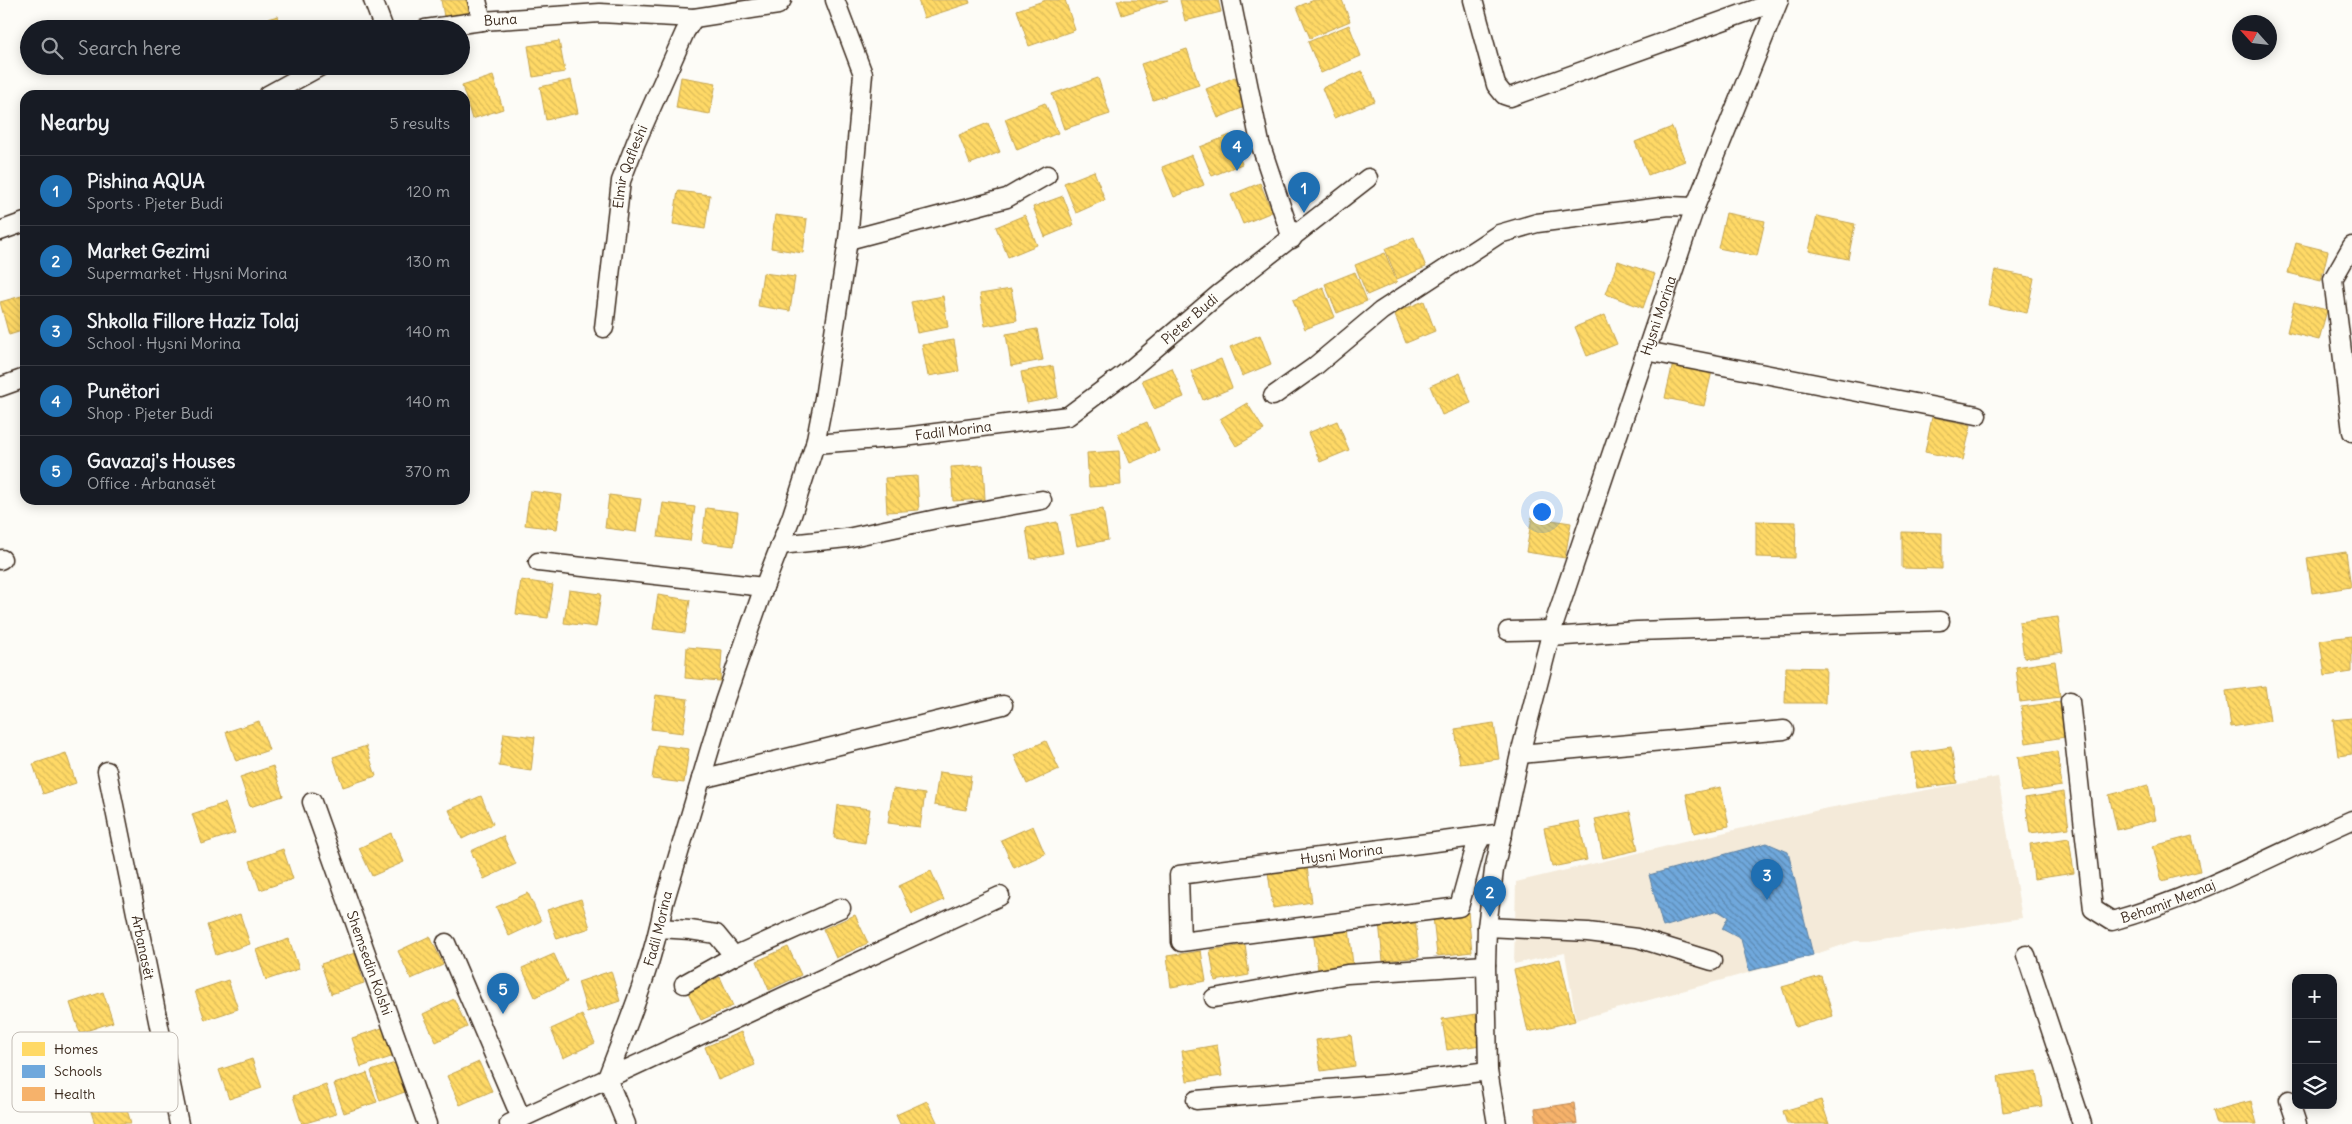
<!DOCTYPE html>
<html lang="en">
<head>
<meta charset="utf-8">
<style>
  :root { --surface:#171b24; --page:#20242c; --text:#f1f3f6; --muted:#9ea1a6; --line:#363941; --accent:#1f6fb2 }
  body { margin:0; font-family:Delius,sans-serif; background:var(--page); color:var(--text) }
  .controls { position:absolute; right:15px; bottom:15px; display:grid; overflow:hidden; border-radius:10px; box-shadow:0 2px 12px #0003 }
  .controls button { width:45px; height:45px; display:grid; place-items:center; padding:0; border:0; border-bottom:1px solid var(--line); background:var(--surface); color:var(--text); font:25px sans-serif }
  .compass { position:absolute; left:2232px; top:15px; width:45px; height:45px; border-radius:50%; background:var(--surface); box-shadow:0 2px 12px #0003; rotate:297deg }
  .you { position:absolute; left:1541px; top:511px; width:18px; height:18px; margin:-12px; border:4px solid #fff; border-radius:50%; background:#1a73e8; box-shadow:0 0 0 8px #1a73e833 }
  .badge { display:grid; place-items:center; width:32px; height:32px; border-radius:50%; background:var(--accent); color:#fff; font-size:16px; font-weight:700 }
  .pin { position:absolute; translate:-50% -41px; filter:drop-shadow(0 1px 2px #0008) }
  .pin::after { content:''; position:absolute; top:26px; width:18px; height:15px; background:inherit; clip-path:polygon(0 0,100% 0,50% 100%) }
  .list { margin:0; padding:0; list-style:none }
  h2 { display:flex; justify-content:space-between; align-items:center; height:65px; margin:0; padding:0 20px; font-size:21px }
  h2 small { font-size:16px; font-weight:400; color:var(--muted) }
  .list li { display:grid; grid-template-columns:32px 1fr auto; gap:15px; align-items:center; box-sizing:border-box; height:70px; padding:0 20px; border-top:1px solid var(--line) }
  .list b { display:block; font-size:19px; white-space:nowrap }
  .list p { margin:0; font-size:16px; white-space:nowrap; color:var(--muted) }
  .list em { font-size:16px; font-style:normal; color:var(--muted) }
  .icon { flex:none; width:28px; height:28px; fill:none; stroke:currentColor; stroke-width:2; stroke-linecap:round; stroke-linejoin:round }
  .map { position:relative; flex:none; width:2352px; height:1124px; overflow:hidden }
  .search { position:absolute; background:var(--surface); box-shadow:0 2px 12px #0003; left:20px; top:20px; width:450px; height:55px; display:flex; align-items:center; gap:12px; box-sizing:border-box; padding:0 18px; border-radius:28px; color:var(--muted); font-size:19px }
  .panel { position:absolute; background:var(--surface); box-shadow:0 2px 12px #0003; left:20px; top:90px; width:450px; height:415px; border-radius:15px }
  .map>svg:first-child { display:block }
  .built { fill:#f4ead9 }
  .homes { fill:url(#homes-back-hatch); stroke:#c4a450 }
  .schools { fill:url(#schools-back-hatch); stroke:#5f82a3 }
  .health { fill:url(#health-back-hatch); stroke:#be8954 }
  .lines { fill:none; stroke-linecap:round; stroke-linejoin:round }
  .minor-casing { stroke:#3b2a1e; stroke-width:21 }
  .minor { stroke:#fdfcf7; stroke-width:18 }
  .labels { text-anchor:middle; stroke-width:5; stroke-linejoin:round; paint-order:stroke }
  .street-label { font-size:14px; fill:#3b2a1e; stroke:#fdfcf7 }
  .key { fill:#fdfcf7; stroke:#c3bdb6; stroke-width:1 }
  .key-label { font-size:14px; fill:#3b2a1e }
</style>
</head>
<body>
<div class="map">
<svg width="2352" height="1124" viewBox="0 0 2352 1124">
  <defs>
    <pattern id="homes-back-hatch" width="6" height="6" patternUnits="userSpaceOnUse" patternTransform="scale(1.25)"><rect width="6" height="6" fill="#ffd966"/><path d="M-1 5l2 2M0 0l6 6M5-1l2 2" fill="none" stroke="#dbba58"/></pattern>
    <pattern id="schools-back-hatch" width="6" height="6" patternUnits="userSpaceOnUse" patternTransform="scale(1.25)"><rect width="6" height="6" fill="#6fa8dc"/><path d="M-1 5l2 2M0 0l6 6M5-1l2 2" fill="none" stroke="#5c89b2"/></pattern>
    <pattern id="health-back-hatch" width="6" height="6" patternUnits="userSpaceOnUse" patternTransform="scale(1.25)"><rect width="6" height="6" fill="#f6b26b"/><path d="M-1 5l2 2M0 0l6 6M5-1l2 2" fill="none" stroke="#d4995c"/></pattern>
  </defs>
  <rect width="100%" height="100%" fill="#fdfcf7"/>
  <filter id="ink" filterUnits="userSpaceOnUse"><feTurbulence type="fractalNoise" baseFrequency=".02" numOctaves="2"/><feDisplacementMap in="SourceGraphic" scale="10" xChannelSelector="R" yChannelSelector="G"/><feConvolveMatrix kernelMatrix="1 2 1 2 8 2 1 2 1" color-interpolation-filters="sRGB"/></filter>
  <g filter="url(#ink)">
    <path class="built" d="M1998 777 2022 918 1869 941H1855L1813 955 1576 1020 1565 953 1514 964 1516 882 1823 809Z"/>
    <path class="homes" d="M441 0H474L477 16 445 22Z
      M918 0H969L970 3 924 18Z
      M1046 0H1065L1075 30 1029 46 1017 10Z
      M1117 0H1168L1122 15Z
      M1180 0H1218L1221 12 1185 21Z
      M1314 0H1342L1350 21 1310 38 1297 7Z
      M278 16 282 29H246L245 25Z
      M1349 25 1361 56 1321 73 1308 42Z
      M559 41 565 72 533 77 528 46Z
      M1187 49 1199 85 1153 100 1141 64Z
      M1362 71 1375 101 1334 118 1322 88Z
      M493 76 503 109 472 119 462 86Z
      M681 77 716 83 710 114 676 108Z
      M1235 77 1247 106 1218 118 1206 89Z
      M1098 78 1110 114 1064 129 1052 94Z
      M571 80 578 113 546 120 540 87Z
      M1045 103 1058 133 1017 150 1005 119Z
      M988 123 1000 152 970 164 959 135Z
      M1672 127 1685 161 1648 175 1635 142Z
      M1230 135 1242 164 1212 176 1200 147Z
      M1192 155 1204 185 1174 197 1162 167Z
      M1094 171 1105 200 1076 213 1064 183Z
      M1260 183 1272 212 1243 224 1231 195Z
      M678 191 710 195 705 229 673 224Z
      M1063 196 1074 225 1045 237 1033 207Z
      M1726 213 1765 221 1757 256 1718 248Z
      M775 215 807 219 803 253 771 248Z
      M1025 215 1037 245 1008 257 996 227Z
      M1817 216 1855 224 1848 259 1809 251Z
      M1414 237 1426 267 1397 279 1385 249Z
      M2296 243 2328 251 2321 281 2288 273Z
      M1385 253 1397 282 1367 295 1355 265Z
      M1618 261 1655 274 1643 308 1606 294Z
      M1995 270 2034 278 2027 313 1988 305Z
      M1355 272 1367 301 1337 313 1325 284Z
      M763 273 795 277 790 311 758 306Z
      M1323 287 1335 317 1305 329 1293 300Z
      M1011 289 1017 320 985 326 980 294Z
      M25 295V330L9 335 0 302Z
      M943 296 948 327 917 333 911 302Z
      M1424 301 1435 331 1406 343 1394 313Z
      M2294 302 2327 310 2319 340 2287 332Z
      M1605 315 1617 344 1587 356 1575 327Z
      M1037 329 1043 360 1011 366 1006 334Z
      M1260 335 1271 364 1242 376 1230 347Z
      M954 340 959 371 928 376 922 345Z
      M1221 359 1232 388 1203 400 1191 371Z
      M1673 363 1712 371 1704 406 1665 398Z
      M1053 366 1058 397 1027 403 1021 372Z
      M1172 368 1184 397 1154 409 1142 380Z
      M1460 373 1471 403 1442 415 1430 386Z
      M1247 403 1264 430 1236 446 1220 419Z
      M1932 417 1971 425 1963 460 1925 452Z
      M1337 421 1349 450 1320 462 1308 433Z
      M1147 422 1159 451 1130 463 1118 434Z
      M1119 451 1121 485 1089 487 1087 453Z
      M983 465 985 499 953 501 951 467Z
      M917 476 919 510 887 512 885 478Z
      M530 491 562 495 557 529 525 525Z
      M609 495 641 499 636 532 605 528Z
      M663 503 695 507 690 541 658 537Z
      M706 508 738 512 734 546 702 542Z
      M1103 509 1108 540 1077 546 1071 515Z
      M1532 517 1571 523 1565 558 1526 552Z
      M1756 521 1796 522 1795 558 1756 557Z
      M1057 522 1063 553 1031 559 1026 528Z
      M1902 532 1942 533V569L1902 568Z
      M2346 552 2351 587 2312 593 2307 558Z
      M521 580 553 585 548 618 516 614Z
      M569 590 601 594 596 627 564 623Z
      M658 595 690 600 685 633 653 629Z
      M2058 617 2063 652 2024 658 2019 622Z
      M2352 636V672L2325 676 2320 640Z
      M687 647 722 650 720 681 685 678Z
      M2055 661 2060 697 2020 702 2016 667Z
      M1786 667 1826 668 1825 703H1785Z
      M2265 686 2270 721 2231 727 2226 691Z
      M656 695 688 699 683 733 651 729Z
      M2060 702 2065 737 2026 743 2021 707Z
      M2352 718V754L2338 756 2333 720Z
      M259 721 269 750 236 761 226 732Z
      M1494 723 1499 759 1460 764 1455 729Z
      M504 733 535 737 531 771 499 766Z
      M1046 741 1059 769 1027 784 1014 755Z
      M657 745 689 749 684 783 652 779Z
      M366 746 376 776 343 787 333 757Z
      M1951 747 1957 783 1917 788 1912 753Z
      M2057 751 2062 786 2022 792 2018 757Z
      M66 753 76 783 43 794 33 764Z
      M273 766 283 796 250 807 240 777Z
      M939 772 971 776 966 810 934 805Z
      M2148 785 2156 820 2117 830 2109 795Z
      M1721 787 1729 826 1694 833 1686 794Z
      M893 789 925 794 920 827 888 823Z
      M2064 792 2069 828 2030 833 2025 798Z
      M481 796 493 824 462 839 449 810Z
      M225 803 235 833 202 844 192 814Z
      M838 805 870 809 865 843 834 838Z
      M1630 812 1638 850 1603 858 1595 819Z
      M1579 821 1587 860 1552 867 1544 828Z
      M1033 826 1045 854 1014 868 1001 840Z
      M391 833 404 862 372 876 359 848Z
      M503 836 516 864 484 879 471 851Z
      M2192 836 2200 871 2162 881 2153 846Z
      M2069 838 2074 873 2034 879 2030 844Z
      M283 849 293 879 260 890 250 861Z
      M1307 867 1312 902 1273 908 1268 872Z
      M931 871 944 900 912 914 899 886Z
      M528 893 541 921 509 936 496 907Z
      M581 899 590 928 557 939 547 910Z
      M1468 912 1472 952 1437 956 1433 916Z
      M240 914 250 944 216 955 207 925Z
      M855 915 868 943 836 958 823 929Z
      M1415 918 1419 957 1383 961 1379 922Z
      M1349 927 1353 966 1318 970 1313 931Z
      M430 936 443 965 411 979 398 951Z
      M289 939 299 969 266 980 256 950Z
      M1245 945 1249 975 1215 981 1210 950Z
      M788 947 801 975 769 990 757 961Z
      M1201 951 1206 981 1171 987 1167 956Z
      M355 953 364 983 331 994 321 964Z
      M554 954 567 982 535 997 522 968Z
      M1560 959 1575 1021 1528 1032 1514 970Z
      M611 971 620 1001 587 1012 578 982Z
      M1821 976 1833 1016 1795 1027 1782 987Z
      M720 977 733 1006 701 1020 688 992Z
      M228 980 238 1009 205 1020 195 991Z
      M103 992 113 1022 80 1033 70 1003Z
      M454 999 467 1027 436 1042 423 1014Z
      M1476 1014 1481 1045 1447 1050 1442 1019Z
      M582 1015 595 1043 563 1058 551 1029Z
      M385 1027 394 1056 361 1067 352 1038Z
      M741 1032 755 1065 718 1080 705 1047Z
      M1351 1035 1355 1066 1321 1071 1316 1040Z
      M1217 1045 1222 1076 1187 1081 1182 1051Z
      M252 1059 262 1088 229 1099 219 1070Z
      M404 1060 413 1089 380 1101 371 1071Z
      M479 1062 492 1091 460 1105 447 1076Z
      M2037 1071 2042 1106 2003 1112 1998 1076Z
      M367 1073 377 1102 344 1113 334 1084Z
      M326 1085 336 1114 302 1124 293 1096Z
      M122 1094 131 1123 95 1124 89 1105Z
      M1821 1100 1829 1124H1787L1783 1111Z
      M927 1101 938 1124H900L896 1115Z
      M2251 1101 2257 1124H2216L2212 1111Z"/>
    <path class="schools" d="M1767 843 1788 852 1813 955 1749 971 1741 939 1722 929 1728 917 1718 911 1663 927 1649 875Z"/>
    <path class="health" d="M1574 1103 1577 1124H1537L1535 1109Z"/>
    <g class="lines">
      <g class="minor-casing">
        <g id="minor">
          <path d="M373 0 384 29"/>
          <path d="M477 0 482 21"/>
          <path d="M1231 0 1260 143 1292 239"/>
          <path d="M1473 0 1496 85 1504 95 1510 97 1778 1"/>
          <path id="s1" d="M425 29 482 21 600 13 694 18 778 5 782 0"/>
          <path d="M268 95 321 66"/>
          <path d="M0 231 25 222"/>
          <path d="M848 240 1007 198 1047 175"/>
          <path d="M2352 246 2333 279 2352 432"/>
          <path id="s2" d="M604 328 621 181 636 142 685 32 694 18"/>
          <path d="M1646 351 1977 415"/>
          <path d="M0 387 25 378"/>
          <path d="M1273 396 1314 367 1381 311 1499 234 1537 223 1669 206 1695 207"/>
          <path id="s3" d="M815 444 904 437 1068 416 1131 369 1219 294 1368 178"/>
          <path d="M780 545 847 538 941 518 1042 500"/>
          <path d="M0 560 2 559"/>
          <path d="M538 562 764 587"/>
          <path d="M1508 631 1552 630"/>
          <path d="M1551 637 1637 631 1940 621"/>
          <path id="s4" d="M2070 701 2093 909 2112 921C2195 898 2273 855 2352 820"/>
          <path d="M1520 754 1784 730"/>
          <path id="s5" d="M107 771 179 1124"/>
          <path d="M701 779 1003 705"/>
          <path id="s6" d="M312 802 427 1124"/>
          <path id="s7" d="M1482 836 1475 849 1459 907 1181 942 1179 875 1482 836 1503 833"/>
          <path d="M1487 927 1588 932 1637 938 1712 961"/>
          <path d="M659 928 690 930 716 934 734 956"/>
          <path d="M446 943 521 1118"/>
          <path d="M2026 955 2082 1124"/>
          <path d="M684 984 734 956 841 908"/>
          <path d="M1214 998 1347 974 1486 965"/>
          <path id="s8" d="M607 1078C629 1021 653 963 664 903L724 702 764 587 792 515 815 444 824 398 848 240 863 74 835 0"/>
          <path d="M607 1078 626 1124"/>
          <path d="M1196 1100 1388 1084 1488 1071"/>
          <path d="M2289 1100 2297 1124"/>
          <path d="M509 1124 1000 896"/>
          <path id="s9" d="M1497 1124 1488 1071 1486 965 1487 927 1494 870 1520 754 1552 630 1695 207 1779 0"/>
        </g>
      </g>
      <use href="#minor" class="minor"/>
    </g>
  </g>
  <g class="labels">
    <g class="street-label">
      <text dy="5" stroke="none"><textPath href="#s1" startOffset="76">Buna</textPath></text>
      <text dy="5" stroke="none"><textPath href="#s2" startOffset="164">Elmir Qafleshi</textPath></text>
      <text dy="5" stroke="none"><textPath href="#s9" startOffset="834">Hysni Morina</textPath></text>
      <text dy="5" stroke="none"><textPath href="#s3" startOffset="410">Pjeter Budi</textPath></text>
      <text dy="5" stroke="none"><textPath href="#s3" startOffset="139">Fadil Morina</textPath></text>
      <text dy="5" stroke="none"><textPath href="#s7" startOffset="586">Hysni Morina</textPath></text>
      <text dy="5" stroke="none"><textPath href="#s4" startOffset="291">Behamir Memaj</textPath></text>
      <text dy="5" stroke="none"><textPath href="#s8" startOffset="158">Fadil Morina</textPath></text>
      <text dy="5" stroke="none"><textPath href="#s5" startOffset="180">Arbanasët</textPath></text>
      <text dy="5" stroke="none"><textPath href="#s6" startOffset="171">Shemsedin Kolshi</textPath></text>
    </g>
  </g>
  <rect x="12" y="1032" width="166" height="80" rx="8" class="key"/>
  <rect x="22" y="1042" width="23" height="14" fill="#ffd966"/>
  <rect x="22" y="1065" width="23" height="13" fill="#6fa8dc"/>
  <rect x="22" y="1087" width="23" height="14" fill="#f6b26b"/>
  <g class="key-label">
    <text x="54" y="1054">Homes</text>
    <text x="54" y="1076">Schools</text>
    <text x="54" y="1099">Health</text>
  </g>
</svg>
<div class="controls">
<button>+</button>
<button>−</button>
<button><svg class="icon" aria-label="layers" viewBox="0 0 24 24"><path d="M12 4l9 5-9 5-9-5zM3 14l9 5 9-5"/></svg></button>
</div>
<svg class="compass" viewBox="-18 -18 36 36"><path d="M0-13l5 13h-10z" fill="#e53935"/><path d="M0 13l5-13h-10z" fill="#9ea1a6"/></svg>
<div class="you"></div>
<div class="pin badge" style="left:1304px;top:213px">1</div>
<div class="pin badge" style="left:1490px;top:917px">2</div>
<div class="pin badge" style="left:1767px;top:900px">3</div>
<div class="pin badge" style="left:1237px;top:171px">4</div>
<div class="pin badge" style="left:503px;top:1014px">5</div>
<div class="search"><svg class="icon" aria-label="search" viewBox="0 0 24 24"><circle cx="10" cy="10" r="6"/><path d="M15 15l6 6"/></svg>Search here</div>
<section class="panel">
<h2>Nearby<small>5 results</small></h2>
<ul class="list">
<li><span class="badge">1</span><div><b>Pishina AQUA</b><p>Sports · Pjeter Budi</p></div><em>120 m</em></li>
<li><span class="badge">2</span><div><b>Market Gezimi</b><p>Supermarket · Hysni Morina</p></div><em>130 m</em></li>
<li><span class="badge">3</span><div><b>Shkolla Fillore Haziz Tolaj</b><p>School · Hysni Morina</p></div><em>140 m</em></li>
<li><span class="badge">4</span><div><b>Punëtori</b><p>Shop · Pjeter Budi</p></div><em>140 m</em></li>
<li><span class="badge">5</span><div><b>Gavazaj's Houses</b><p>Office · Arbanasët</p></div><em>370 m</em></li>
</ul>
</section>
</div>
</body>
</html>
